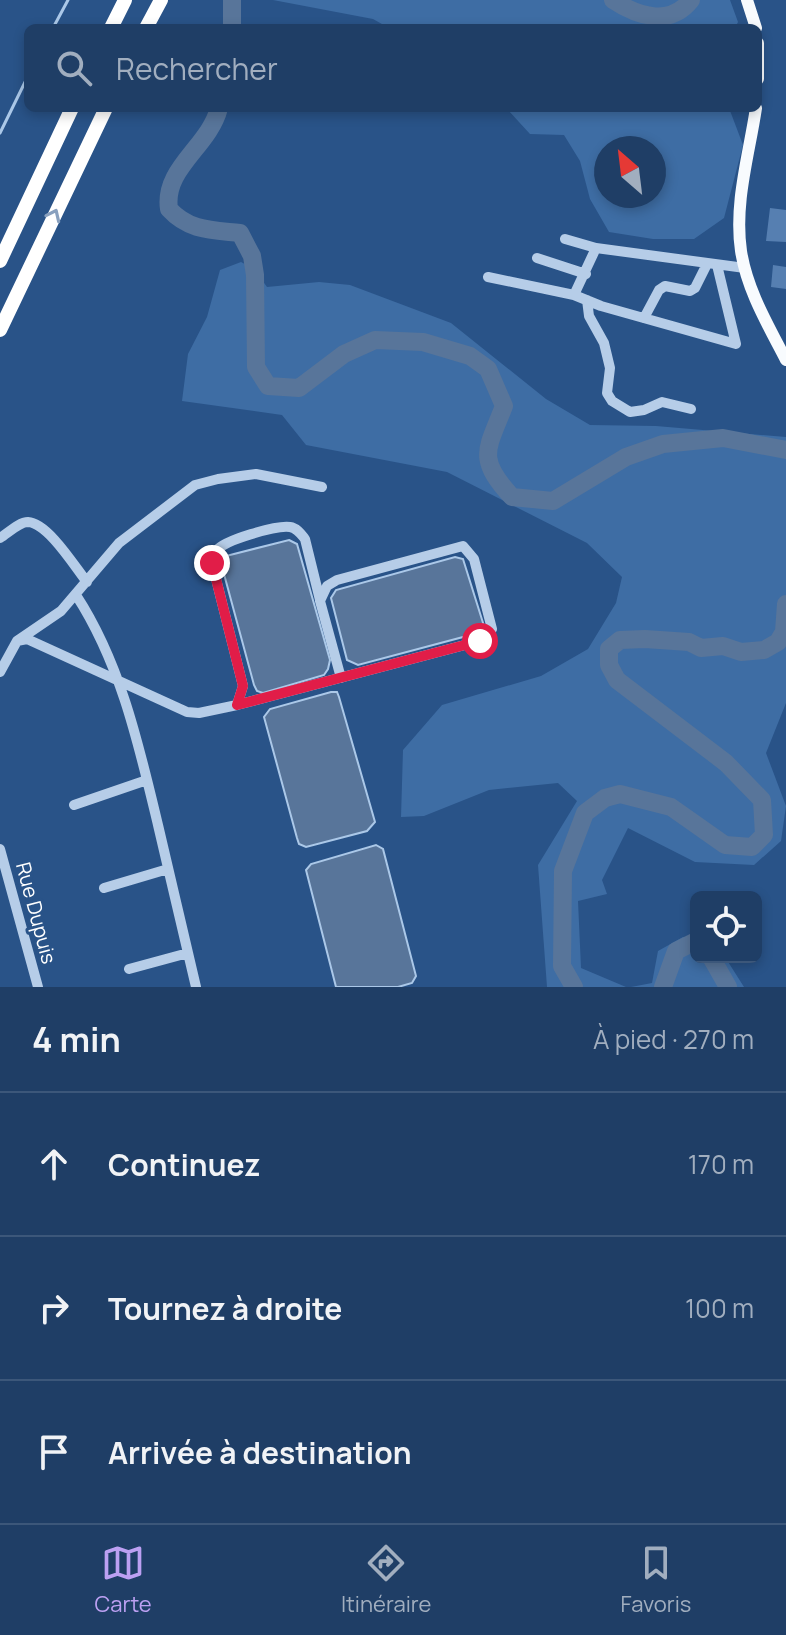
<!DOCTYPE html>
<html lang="fr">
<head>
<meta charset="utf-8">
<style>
  :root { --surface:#1f3e66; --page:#2c496f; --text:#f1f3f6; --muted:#a1aebf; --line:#3c577a; --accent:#bca0f2 }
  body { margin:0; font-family:Manrope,sans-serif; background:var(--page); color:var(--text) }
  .controls { position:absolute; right:24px; bottom:24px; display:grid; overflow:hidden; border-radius:12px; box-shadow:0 4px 12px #0003 }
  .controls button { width:72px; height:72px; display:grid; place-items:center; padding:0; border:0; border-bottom:2px solid var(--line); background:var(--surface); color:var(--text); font:40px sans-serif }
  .compass { position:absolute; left:594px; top:136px; width:72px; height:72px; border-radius:50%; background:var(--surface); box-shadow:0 4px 12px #0003; rotate:332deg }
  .stop { position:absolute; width:24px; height:24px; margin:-18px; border:6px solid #e11d48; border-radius:50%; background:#fff }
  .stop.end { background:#e11d48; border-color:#fff; box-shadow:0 2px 8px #0008 }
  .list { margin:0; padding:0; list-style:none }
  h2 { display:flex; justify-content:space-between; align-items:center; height:104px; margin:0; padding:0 32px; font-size:34px }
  h2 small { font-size:26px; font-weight:400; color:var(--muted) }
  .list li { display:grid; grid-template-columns:52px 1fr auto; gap:24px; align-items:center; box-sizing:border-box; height:144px; padding:0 32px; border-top:2px solid var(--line) }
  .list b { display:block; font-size:30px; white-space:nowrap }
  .list em { font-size:26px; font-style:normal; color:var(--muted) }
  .icon { flex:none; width:44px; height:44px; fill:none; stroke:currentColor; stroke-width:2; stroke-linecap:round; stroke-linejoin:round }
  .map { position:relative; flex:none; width:786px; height:987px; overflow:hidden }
  .search { position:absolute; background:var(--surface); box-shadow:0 4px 12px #0003; left:24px; right:24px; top:24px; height:88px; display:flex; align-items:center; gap:20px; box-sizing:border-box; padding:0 28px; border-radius:12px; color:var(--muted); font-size:30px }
  .sheet { height:536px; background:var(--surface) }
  nav { display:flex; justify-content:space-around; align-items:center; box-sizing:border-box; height:112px; border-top:2px solid var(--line); background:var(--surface); font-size:22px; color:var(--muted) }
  nav a { display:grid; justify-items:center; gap:4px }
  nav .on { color:var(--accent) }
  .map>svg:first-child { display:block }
  .green { fill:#3e6da4; fill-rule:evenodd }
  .water { fill:#58759a; stroke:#abc8e8; stroke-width:2 }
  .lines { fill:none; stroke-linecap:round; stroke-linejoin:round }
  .stream { stroke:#abc8e8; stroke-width:3 }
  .river { stroke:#58759a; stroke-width:18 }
  .building { fill:#567fb1 }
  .minor { stroke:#b6cde8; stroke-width:10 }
  .major { stroke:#f8fbfe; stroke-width:12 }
  .highway { stroke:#fff; stroke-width:14 }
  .oneway { stroke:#89a0be }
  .route { stroke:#e11d48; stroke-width:10 }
  .labels { text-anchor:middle; stroke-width:6; stroke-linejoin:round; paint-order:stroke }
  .street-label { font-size:20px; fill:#fff; stroke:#295388 }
</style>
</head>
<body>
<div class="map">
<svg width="786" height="987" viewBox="0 0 786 987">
  <rect width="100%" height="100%" fill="#295388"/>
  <path class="green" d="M273 0H730L738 22 735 28H389L373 19Z
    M500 108H729L743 145 724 218 694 239H653L609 232 590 199 580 161 564 135 530 134 507 109ZM654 148V196H606V148Z
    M241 262 254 269 267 287 319 282 350 285 451 323 546 399 590 425 656 426 786 437V703L766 753 786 806 781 841 754 865 695 862 628 828 602 880 607 894 578 901 581 968 626 987H547L538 865 577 801 558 783 489 790 424 816 401 817 403 750 442 705 541 676 588 649 616 603 622 577 587 543 447 472 306 445 282 415 182 401 188 354 207 317 220 270Z
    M683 937 696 940V957H725L744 987H631L652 983 658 951Z"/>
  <path class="water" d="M289 540 297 544 330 660 328 669 324 675 263 693 257 691 254 685 221 563 222 557Z
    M455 557 463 559 484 626 478 633 358 665 347 660 331 598 336 590Z
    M331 692H337L339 697 375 822 367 831 306 847 299 844 297 838 264 717 270 709Z
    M376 845 383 849 416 976 412 983 398 987H336L306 870 311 864Z"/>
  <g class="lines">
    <path class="stream" d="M53 28 68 0
      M0 133 28 76"/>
    <path class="river" d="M232 0V28
      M613 0C637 16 670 27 691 0
      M219 108C209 147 163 168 169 209 189 231 212 230 240 233L252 256 255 275 256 367 268 386 299 388 344 354 375 340 423 342 470 356 488 369 504 406C487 450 476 458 512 497L553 501 626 457 663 444 723 438 786 450
      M711 957 728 987
      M574 987 562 966 563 871 585 813 605 798 620 794 671 807 725 845 752 847 764 835 762 800 726 763 617 680 609 665V649L620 640 645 639 689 642 701 648 723 646 741 652 764 650 778 642 784 632 786 604
      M663 987 676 951 696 941"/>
  </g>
  <path class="building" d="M770 208 786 210V242L766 241Z
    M773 265 786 267V289L771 287Z"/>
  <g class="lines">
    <path class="minor" d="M565 239 596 248
      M537 258 586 274
      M717 265 736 344 601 306 574 295 596 248 745 268
      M488 277 574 295
      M587 300 589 316 604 343 610 368 607 393 612 401 630 412 644 410 662 402 691 409
      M644 318 659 290 665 286 690 291 695 288 707 264
      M0 538C8 533 19 522 28 522 48 523 75 567 87 582
      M76 595C121 664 139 746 158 825 171 879 183 933 196 987
      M17 641 27 639 187 712 199 713 237 705 243 686 212 563C213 561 215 553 216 551 224 540 277 525 290 527 297 528 301 534 305 539L320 600
      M0 672 17 641 61 611 119 543 195 485 218 479 256 474 322 487
      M237 705 480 641 492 629 474 559 463 546 337 580 327 586 320 601 341 678
      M74 805 147 780
      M0 849 38 987
      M104 888 168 869
      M129 969 188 953"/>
    <path class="major" d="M747 0 756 28
      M758 43V79
      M756 108C749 155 734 203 741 251 747 290 768 325 786 360"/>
    <path class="highway" d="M111 28 125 0
      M146 28 161 0
      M0 261 72 108
      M0 330 106 108"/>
  </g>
  <defs><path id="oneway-chevron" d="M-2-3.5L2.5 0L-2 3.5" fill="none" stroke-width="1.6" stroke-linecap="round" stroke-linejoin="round" transform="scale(2)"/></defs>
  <use class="oneway" href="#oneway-chevron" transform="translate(54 215) rotate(-65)"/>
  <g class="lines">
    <path class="route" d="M212 563 243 686 237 705 480 641"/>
  </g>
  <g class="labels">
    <g class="street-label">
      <text transform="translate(36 913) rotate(75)" y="7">Rue Dupuis</text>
    </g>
  </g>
</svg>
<div class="controls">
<button><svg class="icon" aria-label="locate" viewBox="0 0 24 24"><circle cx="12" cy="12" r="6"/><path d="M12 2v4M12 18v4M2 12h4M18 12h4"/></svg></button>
</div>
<svg class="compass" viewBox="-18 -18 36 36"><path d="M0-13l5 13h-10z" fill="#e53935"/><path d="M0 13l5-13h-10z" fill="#a1aebf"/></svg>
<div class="stop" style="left:480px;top:641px"></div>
<div class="stop end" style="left:212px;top:563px"></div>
<div class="search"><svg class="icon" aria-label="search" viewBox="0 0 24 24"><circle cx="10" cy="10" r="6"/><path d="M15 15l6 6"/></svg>Rechercher</div>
</div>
<section class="sheet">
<h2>4 min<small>À pied · 270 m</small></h2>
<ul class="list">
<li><svg class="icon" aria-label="ahead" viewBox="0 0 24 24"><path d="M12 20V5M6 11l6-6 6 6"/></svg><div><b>Continuez</b></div><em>170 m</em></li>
<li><svg class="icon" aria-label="right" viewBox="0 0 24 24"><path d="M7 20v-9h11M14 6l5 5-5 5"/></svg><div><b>Tournez à droite</b></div><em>100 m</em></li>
<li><svg class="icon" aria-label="arrive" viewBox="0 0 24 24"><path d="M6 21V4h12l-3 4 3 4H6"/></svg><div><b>Arrivée à destination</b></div></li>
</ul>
</section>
<nav>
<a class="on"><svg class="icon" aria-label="map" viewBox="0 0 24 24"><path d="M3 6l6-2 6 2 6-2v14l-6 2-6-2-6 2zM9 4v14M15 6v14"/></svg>Carte</a>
<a><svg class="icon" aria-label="directions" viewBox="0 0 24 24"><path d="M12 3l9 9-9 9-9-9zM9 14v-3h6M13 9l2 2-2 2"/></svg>Itinéraire</a>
<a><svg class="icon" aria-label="saved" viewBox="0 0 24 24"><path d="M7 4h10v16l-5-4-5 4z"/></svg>Favoris</a>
</nav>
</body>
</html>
